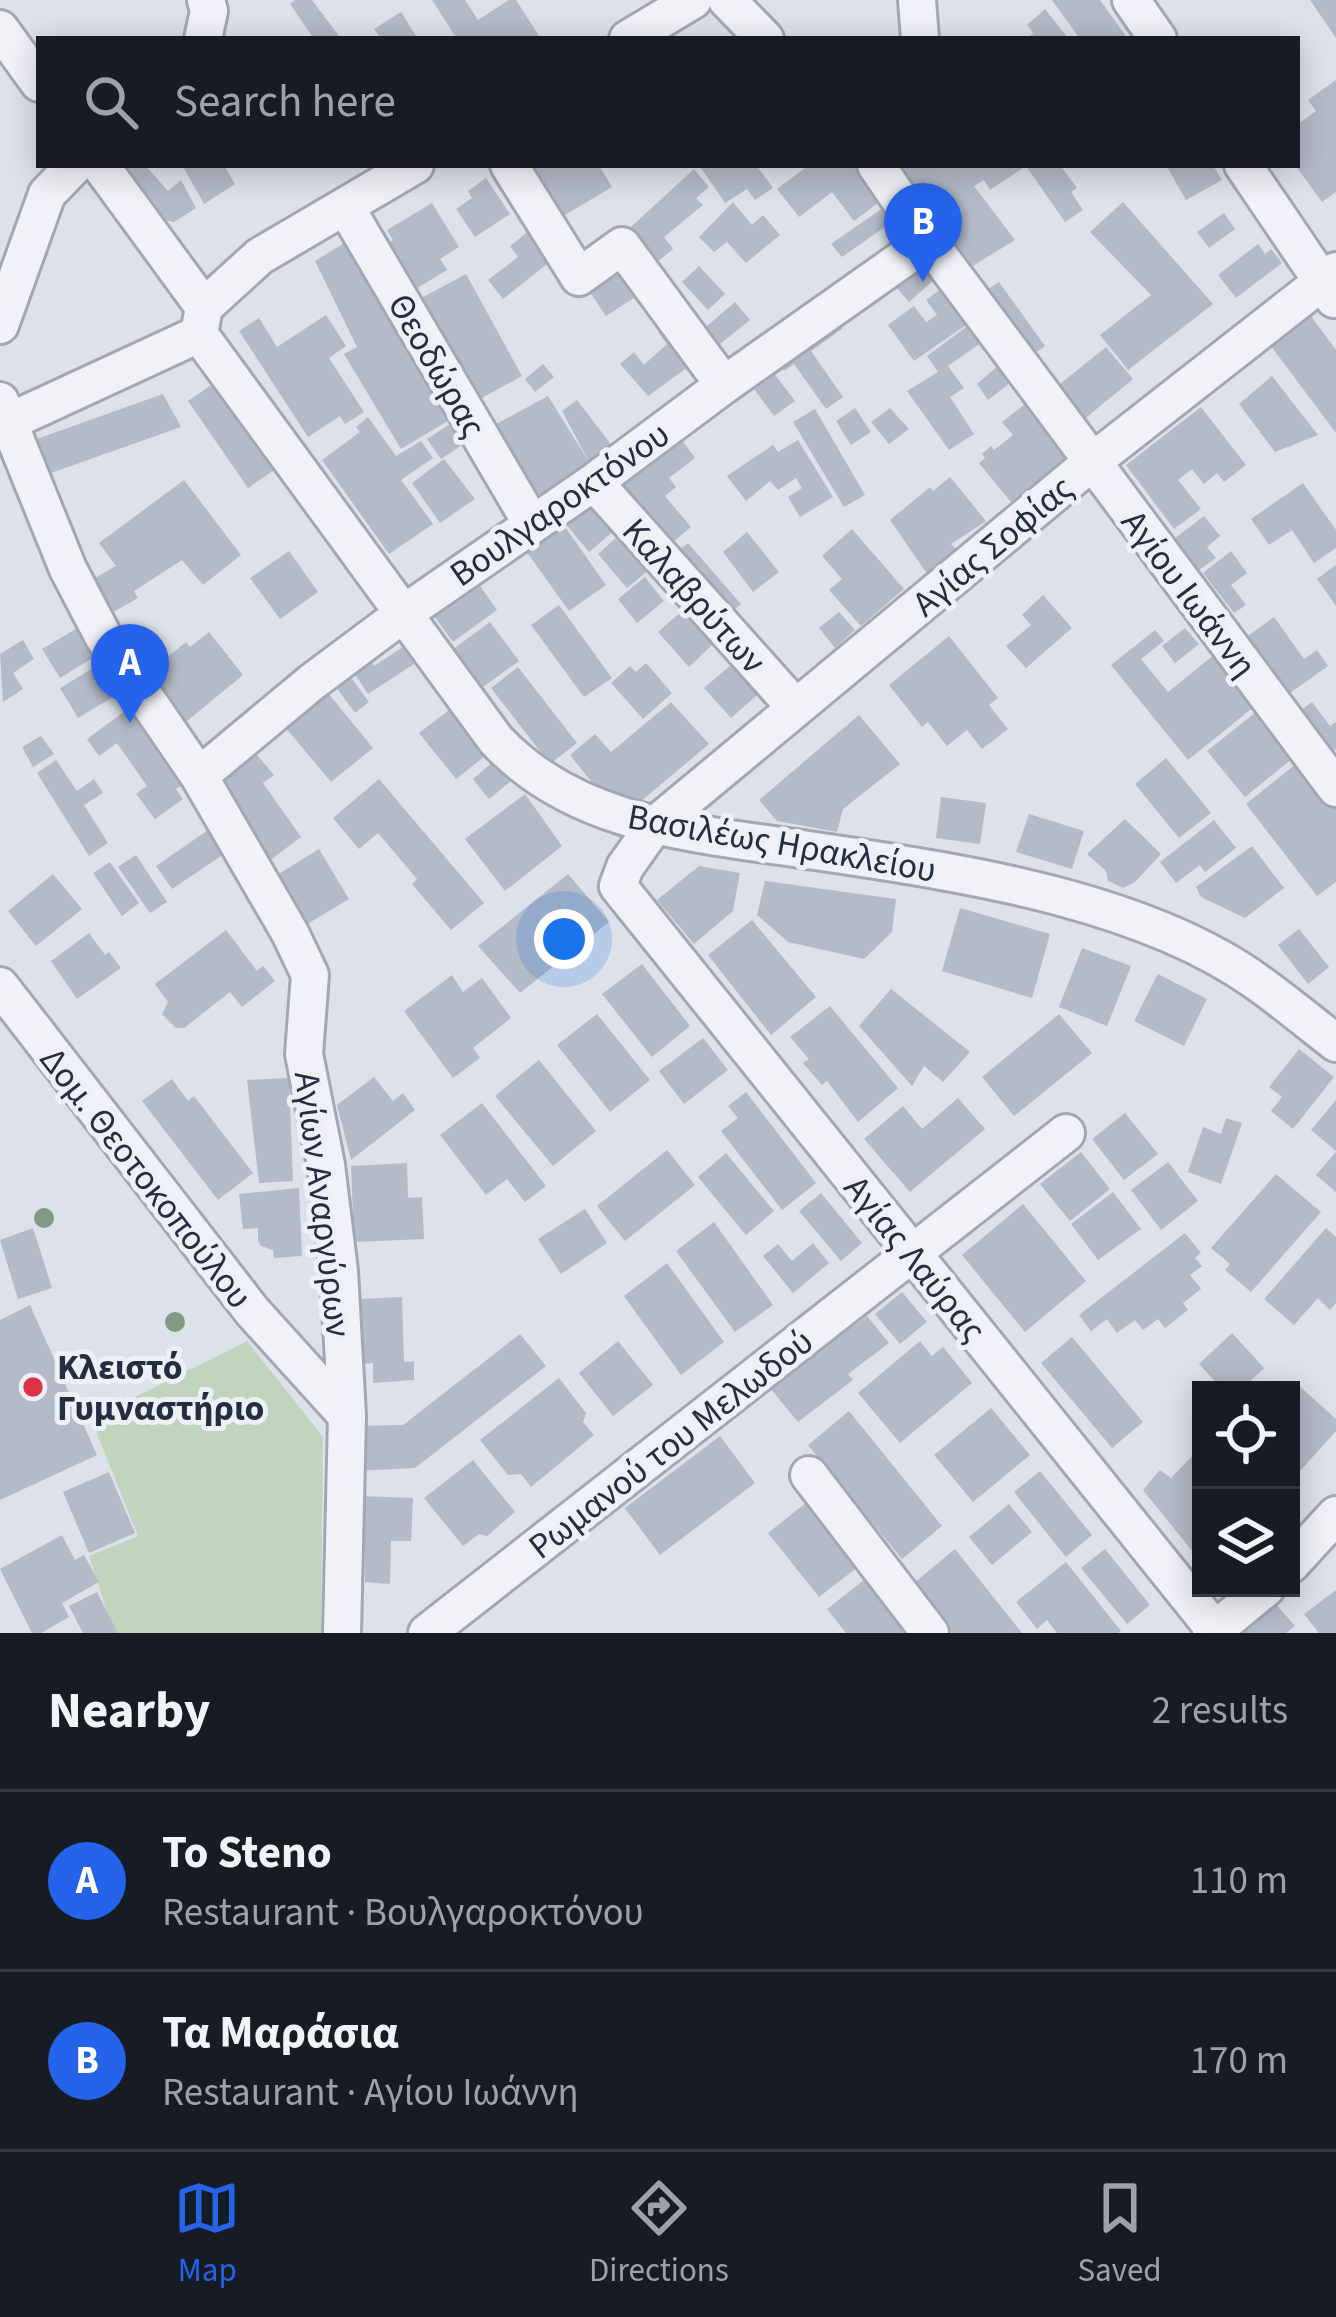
<!DOCTYPE html>
<html lang="en">
<head>
<meta charset="utf-8">
<style>
  :root { --surface:#171b24; --page:#20242c; --text:#f1f3f6; --muted:#9ea1a6; --line:#363941; --accent:#2563eb }
  body { margin:0; font-family:"Source Sans 3",sans-serif; background:var(--page); color:var(--text) }
  .controls { position:absolute; right:36px; bottom:36px; display:grid; overflow:hidden; border-radius:0px; box-shadow:0 6px 30px #0003 }
  .controls button { width:108px; height:108px; display:grid; place-items:center; padding:0; border:0; border-bottom:3px solid var(--line); background:var(--surface); color:var(--text); font:60px sans-serif }
  .you { position:absolute; left:564px; top:939px; width:42px; height:42px; margin:-30px; border:9px solid #fff; border-radius:50%; background:#1a73e8; box-shadow:0 0 0 18px #1a73e833 }
  .badge { display:grid; place-items:center; width:78px; height:78px; border-radius:50%; background:var(--accent); color:#fff; font-size:39px; font-weight:700 }
  .pin { position:absolute; translate:-50% -99px; filter:drop-shadow(0 3px 6px #0008) }
  .pin::after { content:''; position:absolute; top:63px; width:42px; height:36px; background:inherit; clip-path:polygon(0 0,100% 0,50% 100%) }
  .list { margin:0; padding:0; list-style:none }
  h2 { display:flex; justify-content:space-between; align-items:center; height:156px; margin:0; padding:0 48px; font-size:51px }
  h2 small { font-size:39px; font-weight:400; color:var(--muted) }
  .list li { display:grid; grid-template-columns:78px 1fr auto; gap:36px; align-items:center; box-sizing:border-box; height:180px; padding:0 48px; border-top:3px solid var(--line) }
  .list b { display:block; font-size:45px; white-space:nowrap }
  .list p { margin:0; font-size:39px; white-space:nowrap; color:var(--muted) }
  .list em { font-size:39px; font-style:normal; color:var(--muted) }
  .icon { flex:none; width:66px; height:66px; fill:none; stroke:currentColor; stroke-width:2; stroke-linecap:round; stroke-linejoin:round }
  .map { position:relative; flex:none; width:1336px; height:1633px; overflow:hidden }
  .search { position:absolute; background:var(--surface); box-shadow:0 6px 30px #0003; left:36px; right:36px; top:36px; height:132px; display:flex; align-items:center; gap:30px; box-sizing:border-box; padding:0 42px; border-radius:0px; color:var(--muted); font-size:45px }
  .sheet { height:516px; background:var(--surface) }
  nav { display:flex; justify-content:space-around; align-items:center; box-sizing:border-box; height:168px; border-top:3px solid var(--line); background:var(--surface); font-size:33px; color:var(--muted) }
  nav a { display:grid; justify-items:center; gap:6px }
  nav .on { color:var(--accent) }
  .map>svg:first-child { display:block }
  .green { fill:#c2d4bd }
  .building { fill:#b4bac6 }
  .lines { fill:none; stroke-linecap:round; stroke-linejoin:round }
  .minor-casing { stroke:#a2a8b3; stroke-width:42 }
  .minor { stroke:#f0f2f7; stroke-width:36 }
  .tree { fill:#829984 }
  .poi-dot { fill:#dd3346; stroke:#edf0f6; stroke-width:4.5 }
  .labels { text-anchor:middle; stroke-width:10; stroke-linejoin:round; paint-order:stroke }
  .street-label { font-size:36px; fill:#252e41; stroke:#edf0f6 }
  .poi-label { font-size:36px; font-weight:bold; fill:#252e41; stroke:#edf0f6; text-anchor:start }
</style>
</head>
<body>
<div class="map">
<svg width="1336" height="1633" viewBox="0 0 1336 1633">
  <rect width="100%" height="100%" fill="#dde1e9"/>
  <path class="green" d="M247 1341 323 1437 321 1633H114L89 1556 138 1536 91 1419Z"/>
  <path class="building" d="M295 0H312L339 36 314 39 290 4Z
    M432 0H465L478 20 509 0H516L541 39H457Z
    M1052 0H1100L1128 39H1080Z
    M1310 0H1336V38Z
    M1045 9 1069 39H1026L1033 33 1027 25Z
    M401 12 418 39H381L374 29Z
    M1336 80V192L1322 202 1295 165 1297 125 1316 111 1308 100Z
    M114 165H145L168 191 181 180 196 208 174 222 157 219Z
    M182 165H224L235 184 204 204Z
    M512 165H599L612 187 548 225Z
    M699 165H756L773 188 755 200 747 189 725 203Z
    M809 165H855L882 200 854 221 832 192 799 217 777 189Z
    M892 165H1060L1077 188 1071 192 1083 210 1065 222 1026 166 990 190 984 180 974 186 1015 240 966 270Z
    M1166 165H1213L1222 180 1186 200Z
    M694 169 709 187 696 198 703 205 664 237 673 249 647 270 620 237Z
    M486 178 510 214 475 237 456 209 472 198 468 191Z
    M733 202 752 225 763 215 780 235 746 263 727 242 714 252 699 237Z
    M1123 202 1213 304 1128 370 1100 335 1151 295 1090 232Z
    M432 203 459 247 440 259 447 270 414 290 377 250 393 240 387 230Z
    M883 208 892 222 842 257 831 244Z
    M1224 213 1235 229 1209 248 1197 232Z
    M539 223 562 252 503 299 488 280 518 257 510 246Z
    M354 237 451 419 401 449 344 354 357 347 315 261Z
    M1258 244 1265 254 1271 249 1282 263 1236 298 1218 275Z
    M931 254 945 270 909 302 895 286Z
    M632 259 651 287 606 316 587 288Z
    M699 266 725 294 708 310 682 282Z
    M466 274 522 376 471 404 414 302Z
    M999 282 1045 346 1026 360 979 295Z
    M942 288 969 323 914 361 888 325 914 306 926 322 937 315 926 300Z
    M735 302 750 320 709 353 693 338Z
    M1308 312 1336 350V433L1268 342Z
    M832 314 842 329 811 351 843 397 826 409 794 364 784 371 773 355Z
    M326 315 346 346 329 358 364 412 345 424 340 416 308 437 239 331 259 318 277 347Z
    M673 319 702 357 648 396 620 364 634 352 644 365 667 344 658 332Z
    M977 319 991 336 948 366 964 388 950 397 974 434 949 450 907 391 938 372 927 356Z
    M1106 347 1133 379 1082 421 1055 388Z
    M1006 359 1019 376 988 400 977 384Z
    M766 363 795 401 774 416 746 378Z
    M543 364 554 377 535 392 525 379Z
    M1272 376 1318 435 1275 452 1239 404Z
    M217 381 277 468 248 488 188 401Z
    M163 394 181 427 48 474 34 440Z
    M548 396 589 462 562 411 577 400 620 456 539 509 487 429Z
    M1025 404 1028 408 1032 405 1071 453 1011 502 979 463 985 458 982 454 991 446 994 450 1013 435 1002 422Z
    M1201 407 1246 465 1224 482 1217 473 1204 484 1192 469 1178 480 1201 509 1174 529 1126 465Z
    M855 408 871 432 851 445 836 421Z
    M890 408 909 429 889 444 871 422Z
    M815 409 865 495 844 507 793 422Z
    M368 417 396 456 421 441 433 458 401 480 433 524 389 554 322 460 360 432 356 427Z
    M458 419 471 439 441 459 427 439Z
    M674 429 695 458 669 478 676 487 665 496 691 527 661 552 605 484Z
    M798 440 833 497 800 517 788 497 802 488 796 478 778 490 770 481 746 501 727 476 773 445 778 452Z
    M444 459 475 499 440 523 412 483Z
    M950 477 986 521 951 544 958 551 928 575 890 520 930 487 933 491Z
    M184 480 241 555 203 585 182 560 134 591 138 598 101 619 79 587 116 566 99 543Z
    M1303 483 1336 530V548L1314 563 1292 530 1269 545 1251 519Z
    M591 489 621 525 589 552 559 516Z
    M1204 516 1220 536 1207 547 1216 558 1199 570 1174 539Z
    M558 517 606 585 569 611 521 544Z
    M626 529 655 565 627 588 598 554Z
    M852 529 904 589 861 626 829 590 842 579 822 556Z
    M747 532 779 572 753 592 723 552Z
    M688 543 741 604 721 621 668 560Z
    M289 551 318 592 280 619 250 578Z
    M1231 551 1247 573 1231 585 1246 605 1234 613 1203 573Z
    M1336 565V606L1317 579Z
    M471 573 497 610 453 642 426 605Z
    M645 577 664 601 637 623 618 599Z
    M1043 595 1072 628 1026 668 1006 646 1031 625 1022 615Z
    M559 605 612 678 584 697 531 625Z
    M682 611 712 645 689 667 658 632Z
    M839 612 855 630 835 648 819 628Z
    M1274 617 1304 659 1317 650 1328 666 1283 698 1241 641Z
    M490 622 519 661 480 689 452 650Z
    M81 626 99 654 60 678 42 649Z
    M1185 628 1199 644 1175 663 1162 646Z
    M1155 630 1164 641 1141 659 1168 692 1214 655 1255 706 1188 760 1111 665Z
    M209 632 243 675 181 726 137 670 162 648 169 656 186 642 190 647Z
    M949 636 998 698 989 705 1008 729 982 749 967 730 947 746 928 722 922 727 889 685Z
    M23 640 34 659 13 673 23 689 3 702 0 654Z
    M403 647 414 664 368 694 350 667 368 655 374 666Z
    M738 659 764 689 731 718 704 688Z
    M105 661 123 691 78 718 60 688Z
    M646 663 672 693 643 719 611 683 630 666 636 672Z
    M518 667 577 743 550 764 491 688Z
    M347 672 369 702 355 713 333 683Z
    M328 693 373 748 331 782 285 727Z
    M671 702 709 744 640 802 607 801 570 755 595 734 611 752Z
    M1312 702 1330 726 1336 722V749L1325 757 1294 715Z
    M453 707 489 753 456 779 419 733Z
    M129 708 184 784 176 789 183 799 155 819 136 794 147 786 117 743 99 756 87 739Z
    M1261 708 1298 754 1245 797 1207 751Z
    M859 715 900 764 843 809 837 832 777 821 759 800Z
    M41 736 54 754 33 767 22 747Z
    M251 748 274 775 263 783 301 837 265 864 207 783Z
    M1166 758 1211 813 1179 838 1135 784Z
    M1302 759 1336 802V882L1317 896 1246 804Z
    M56 760 77 791 94 779 103 793 84 805 108 843 89 856 37 773Z
    M494 761 510 782 489 799 473 779Z
    M379 779 484 903 451 930 412 884 417 879 378 833 359 849 333 818Z
    M525 794 562 846 505 891 465 839Z
    M941 797 986 803 980 844 936 838Z
    M1029 814 1084 831 1072 869 1016 852Z
    M1125 819 1161 854 1135 882 1123 888 1108 881 1106 871 1087 854Z
    M1214 820 1236 848 1205 872 1200 865 1176 883 1160 862Z
    M211 828 227 852 172 889 156 866Z
    M1252 846 1284 888 1245 918 1201 897 1196 887Z
    M319 849 349 899 304 926 274 877Z
    M136 855 167 902 150 913 118 867Z
    M110 862 139 903 122 916 93 873Z
    M699 866 740 873 733 911 694 944 657 900Z
    M53 874 82 909 36 946 8 911Z
    M568 874 609 922 520 993 478 946Z
    M765 881 896 899 892 932 864 959 788 942 757 915Z
    M960 908 1050 934 1032 998 942 971Z
    M752 920 816 997 771 1035 708 955Z
    M1299 929 1329 967 1308 984 1278 945Z
    M226 930 257 971 263 966 275 981 242 1007 230 992 184 1028H176L162 1014 168 1002 155 984Z
    M89 933 105 955 109 952 121 968 77 999 51 961Z
    M1082 948 1131 966 1107 1026 1059 1007Z
    M642 964 690 1026 652 1057 602 994Z
    M1158 974 1207 999 1184 1046 1134 1021Z
    M452 975 463 992 482 978 511 1018 473 1048 480 1058 453 1078 404 1011Z
    M891 989 970 1052 943 1082 924 1066 912 1086 859 1026Z
    M830 1006 898 1088 858 1122 827 1081 822 1085 803 1063 809 1059 790 1037Z
    M597 1014 650 1080 610 1112 557 1045Z
    M1059 1014 1092 1053 1014 1116 982 1077Z
    M703 1038 728 1070 684 1104 659 1071Z
    M1299 1049 1334 1077 1293 1129 1271 1111 1282 1097 1269 1087Z
    M539 1060 596 1131 553 1166 495 1096Z
    M374 1077 393 1101 403 1093 415 1110 351 1160 337 1105Z
    M289 1078 293 1181 259 1183 247 1080Z
    M172 1079 188 1101 194 1096 253 1173 218 1200 142 1101Z
    M746 1092 816 1183 782 1210 721 1131 738 1118 728 1106Z
    M958 1098 985 1129 910 1192 864 1139 903 1106 922 1129Z
    M1336 1100V1151L1311 1130Z
    M482 1103 546 1186 525 1202 507 1179 486 1195 440 1135Z
    M1125 1113 1158 1154 1124 1180 1092 1139Z
    M1226 1118 1242 1123 1221 1184 1188 1172 1203 1127 1221 1134Z
    M667 1150 695 1185 625 1241 597 1206Z
    M1081 1152 1110 1189 1070 1221 1040 1184Z
    M1336 1152V1192L1316 1175Z
    M726 1153 774 1211 746 1235 698 1177Z
    M1168 1162 1198 1201 1161 1230 1131 1190Z
    M407 1163 408 1198 422 1197 424 1239 354 1242 351 1166Z
    M1276 1174 1321 1212 1251 1292 1225 1270 1230 1264 1211 1248Z
    M299 1188 302 1256 274 1258 273 1250 261 1246 258 1241V1228L243 1229 239 1194Z
    M1113 1192 1141 1229 1098 1260 1071 1224Z
    M821 1193 862 1243 841 1261 799 1211Z
    M1023 1204 1086 1281 1025 1332 962 1255Z
    M585 1209 607 1243 561 1274 538 1239Z
    M714 1222 773 1305 735 1332 676 1251Z
    M33 1228 52 1288 18 1299 0 1240Z
    M1326 1228 1336 1237V1303L1330 1310 1318 1298 1294 1325 1264 1299Z
    M1185 1233 1201 1253 1195 1258 1202 1266 1190 1275 1201 1289 1183 1303 1188 1310 1165 1328 1158 1319 1143 1330 1135 1320 1117 1333 1107 1319 1091 1331 1079 1315Z
    M813 1243 829 1263 793 1293 763 1256 778 1244 792 1261Z
    M667 1263 724 1342 681 1375 624 1296Z
    M902 1292 927 1322 900 1344 875 1314Z
    M402 1297 404 1362 414 1361V1380L373 1383V1363L363 1364 361 1299Z
    M30 1305 97 1455 0 1500V1320Z
    M867 1316 889 1343 848 1374 853 1380 798 1422 770 1388Z
    M1232 1333 1264 1368 1241 1390H1223L1199 1364Z
    M520 1334 546 1366 415 1468 355 1471 357 1426 403 1425Z
    M1072 1337 1143 1422 1112 1448 1041 1363Z
    M618 1341 653 1385 613 1416 579 1373Z
    M920 1341 932 1356 943 1347 972 1383 900 1443 858 1393Z
    M559 1378 586 1413 583 1422 594 1435 531 1487 521 1474 508 1475 480 1440Z
    M1296 1383 1336 1419V1431L1291 1481V1388Z
    M991 1408 1030 1455 973 1502 934 1455Z
    M849 1411 942 1526 902 1559 808 1445Z
    M720 1436 755 1483 660 1555 625 1508Z
    M1201 1447V1562L1143 1490 1160 1470 1171 1478Z
    M473 1460 515 1512 487 1536 479 1534 463 1546 424 1498Z
    M1040 1471 1092 1535 1066 1557 1014 1492Z
    M109 1472 135 1533 89 1553 63 1492Z
    M359 1496 413 1498 411 1541H391L390 1584 365 1582V1540H359Z
    M812 1498 863 1563 819 1597 768 1533Z
    M1009 1504 1032 1532 992 1565 969 1537Z
    M62 1535 75 1560 84 1555 99 1582 62 1603 69 1617 41 1633H32L0 1569Z
    M955 1549 1022 1633H952L913 1584Z
    M1105 1549 1150 1605 1127 1624 1081 1568Z
    M1066 1562 1121 1631 1118 1633H1057L1047 1620 1037 1629 1016 1602Z
    M873 1573 920 1633H846L827 1609Z
    M1336 1590V1633H1319L1304 1614Z
    M97 1592 118 1633H83L69 1606Z
    M1268 1595 1295 1626 1286 1633H1220Z"/>
  <g class="lines">
    <g class="minor-casing">
      <path id="minor" d="M727 0 765 39
        M917 0 920 39
        M1131 0 1158 39
        M0 29 39 83
        M203 39 209 11 206 0
        M628 39 693 0
        M100 165 204 307
        M509 165 579 277 622 246 724 385
        M876 165 928 241 1336 788
        M1243 165 1334 299
        M345 206 532 524
        M0 325 47 194 75 165
        M199 334 496 740C578 828 703 834 815 851 896 863 978 875 1057 896 1125 914 1200 941 1257 982 1284 1001 1310 1023 1336 1043
        M0 401 68 569 103 636 199 776 290 933 310 975 304 1054 326 1165 339 1271 347 1416 342 1633
        M0 426 199 334 204 307 260 256 415 165
        M594 482 796 708
        M199 776 312 682 403 614 594 482 724 385 928 241
        M0 986 252 1311 347 1416
        M809 1475 930 1633
        M1291 1564 1336 1515
        M1215 1630 618 886 625 867 654 826 1092 462 1336 271
        M427 1633 1066 1133
        M1211 1633 1266 1588"/>
    </g>
    <use href="#minor" class="minor"/>
  </g>
  <g class="tree">
    <circle cx="44" cy="1218" r="10"/>
    <circle cx="175" cy="1322" r="10"/>
  </g>
  <circle class="poi-dot" cx="33" cy="1387" r="12"/>
  <g class="labels">
    <g class="street-label">
      <text transform="translate(438 365) rotate(60)" y="13">Θεοδώρας</text>
      <text transform="translate(559 503) rotate(-35)" y="13">Βουλγαροκτόνου</text>
      <text transform="translate(992 545) rotate(-40)" y="13">Αγίας Σοφίας</text>
      <text transform="translate(1190 593) rotate(53)" y="13">Αγίου Ιωάννη</text>
      <text transform="translate(695 595) rotate(48)" y="13">Καλαβρύτων</text>
      <text transform="translate(782 842) rotate(10)" y="13">Βασιλέως Ηρακλείου</text>
      <text transform="translate(147 1177) rotate(52)" y="13">Δομ. Θεοτοκοπούλου</text>
      <text transform="translate(324 1204) rotate(83)" y="13">Αγίων Αναργύρων</text>
      <text transform="translate(916 1258) rotate(51)" y="13">Αγίας Λαύρας</text>
      <text transform="translate(670 1443) rotate(-38)" y="13">Ρωμανού του Μελωδού</text>
    </g>
    <g class="poi-label">
      <text x="57" y="1379">Κλειστό<tspan x="57" dy="41">Γυμναστήριο</tspan></text>
    </g>
  </g>
</svg>
<div class="controls">
<button><svg class="icon" aria-label="locate" viewBox="0 0 24 24"><circle cx="12" cy="12" r="6"/><path d="M12 2v4M12 18v4M2 12h4M18 12h4"/></svg></button>
<button><svg class="icon" aria-label="layers" viewBox="0 0 24 24"><path d="M12 4l9 5-9 5-9-5zM3 14l9 5 9-5"/></svg></button>
</div>
<div class="you"></div>
<div class="pin badge" style="left:130px;top:723px">A</div>
<div class="pin badge" style="left:923px;top:282px">B</div>
<div class="search"><svg class="icon" aria-label="search" viewBox="0 0 24 24"><circle cx="10" cy="10" r="6"/><path d="M15 15l6 6"/></svg>Search here</div>
</div>
<section class="sheet">
<h2>Nearby<small>2 results</small></h2>
<ul class="list">
<li><span class="badge">A</span><div><b>To Steno</b><p>Restaurant · Βουλγαροκτόνου</p></div><em>110 m</em></li>
<li><span class="badge">B</span><div><b>Τα Μαράσια</b><p>Restaurant · Αγίου Ιωάννη</p></div><em>170 m</em></li>
</ul>
</section>
<nav>
<a class="on"><svg class="icon" aria-label="map" viewBox="0 0 24 24"><path d="M3 6l6-2 6 2 6-2v14l-6 2-6-2-6 2zM9 4v14M15 6v14"/></svg>Map</a>
<a><svg class="icon" aria-label="directions" viewBox="0 0 24 24"><path d="M12 3l9 9-9 9-9-9zM9 14v-3h6M13 9l2 2-2 2"/></svg>Directions</a>
<a><svg class="icon" aria-label="saved" viewBox="0 0 24 24"><path d="M7 4h10v16l-5-4-5 4z"/></svg>Saved</a>
</nav>
</body>
</html>
